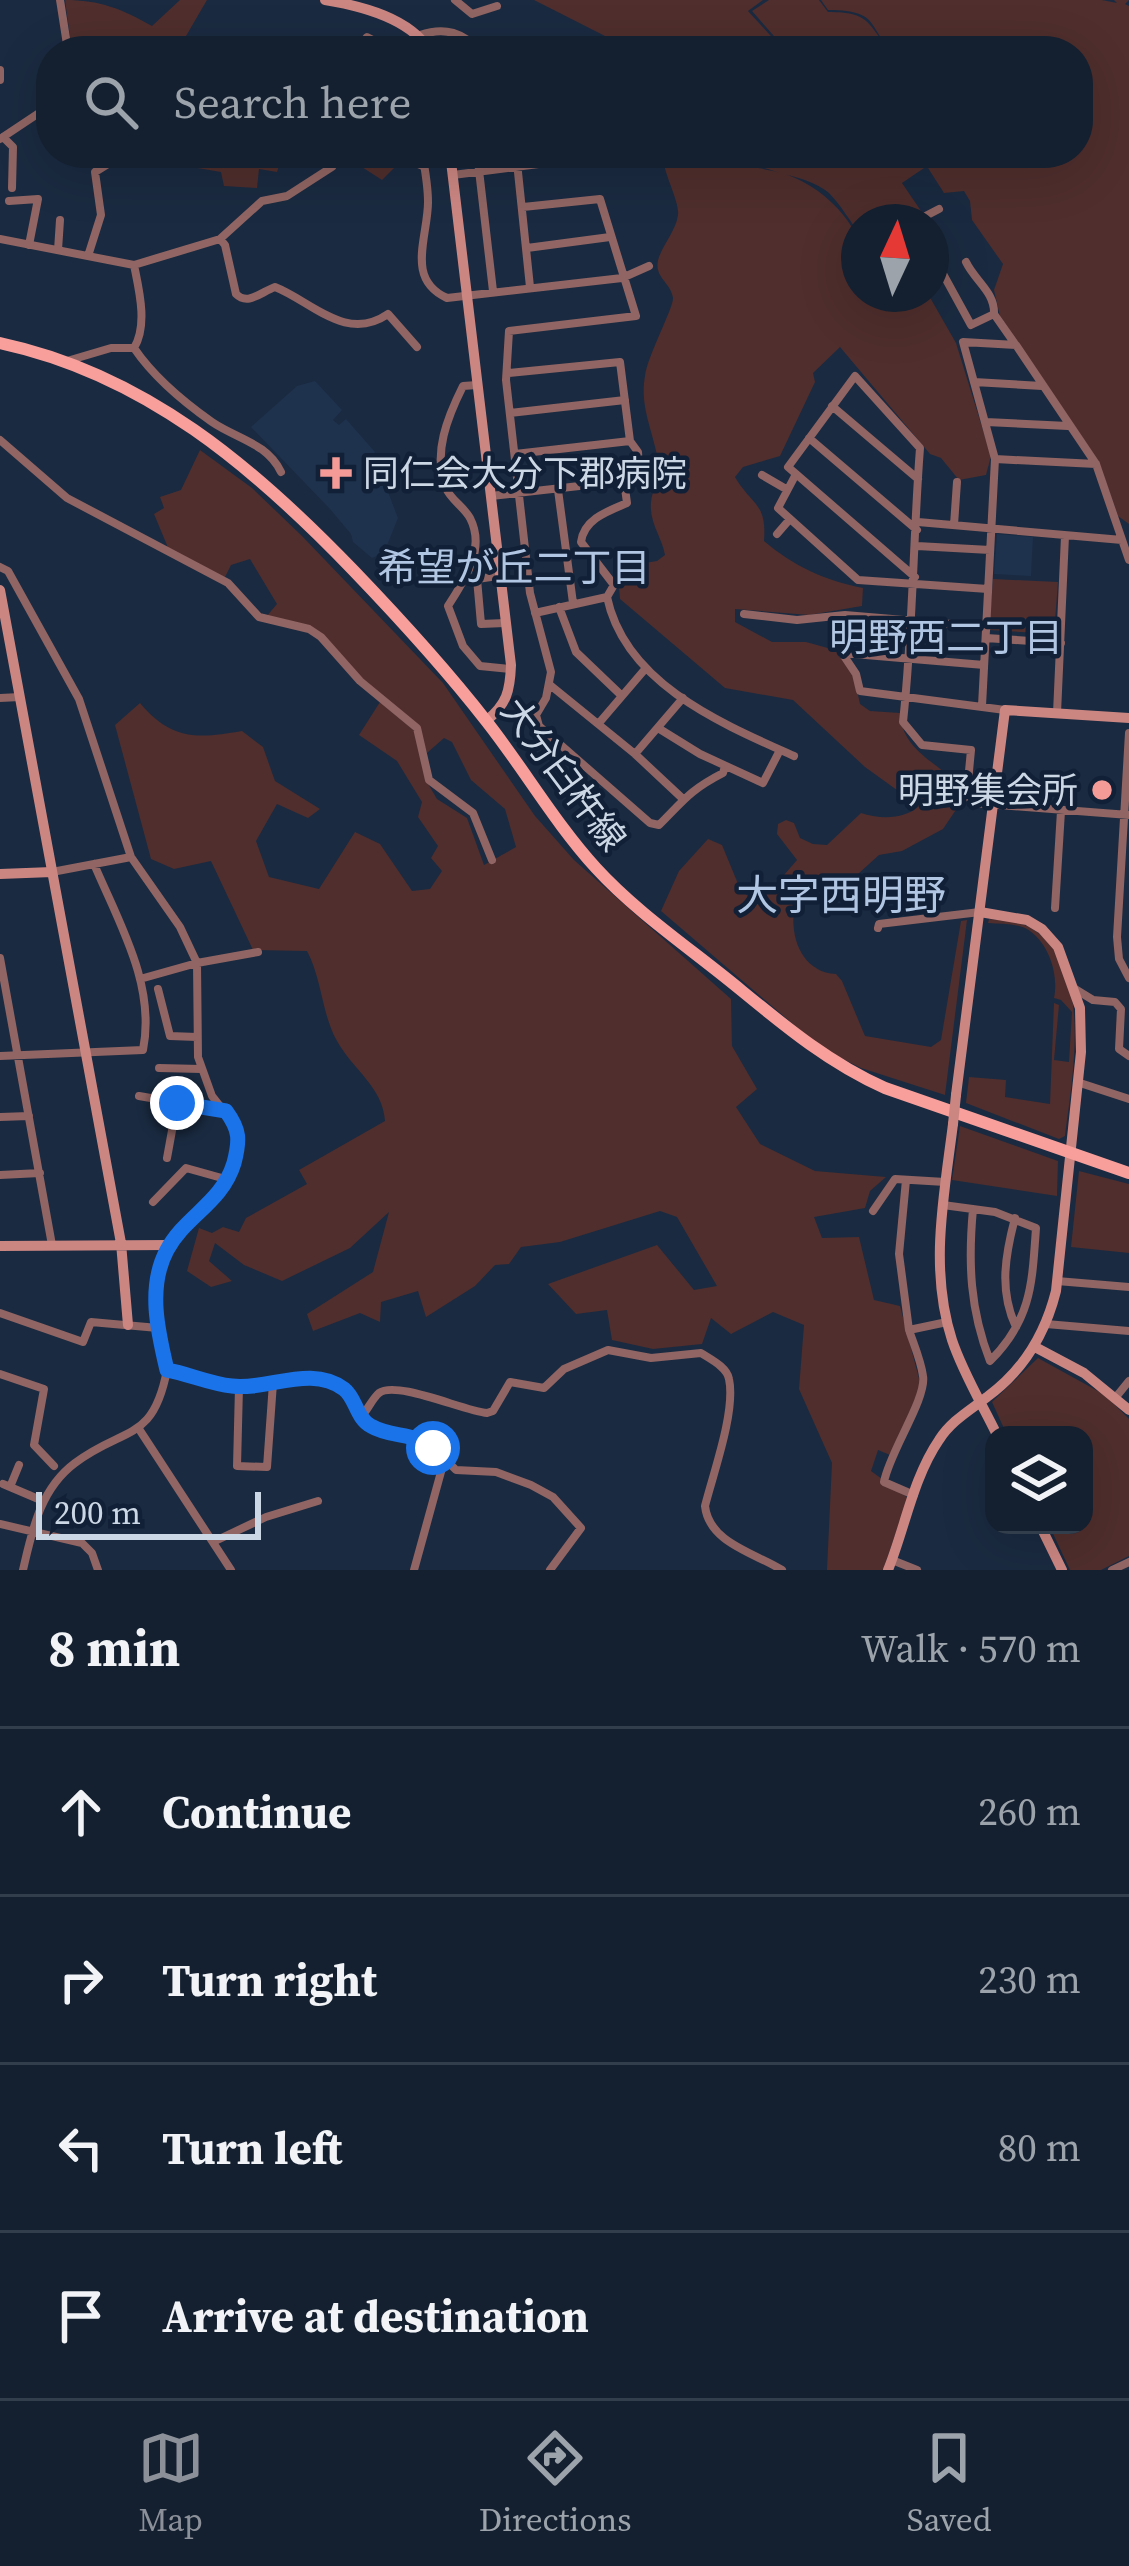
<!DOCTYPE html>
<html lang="en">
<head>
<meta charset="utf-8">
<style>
  :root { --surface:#142030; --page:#212d3c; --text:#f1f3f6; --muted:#9da3ab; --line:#333e4c; --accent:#8c9099 }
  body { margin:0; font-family:"Source Serif 4","Noto Sans JP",serif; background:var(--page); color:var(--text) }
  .controls { position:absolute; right:36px; bottom:36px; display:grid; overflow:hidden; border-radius:24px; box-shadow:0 12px 48px #0002 }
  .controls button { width:108px; height:108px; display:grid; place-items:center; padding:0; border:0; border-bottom:3px solid var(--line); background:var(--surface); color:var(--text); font:60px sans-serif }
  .compass { position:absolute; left:841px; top:204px; width:108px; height:108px; border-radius:50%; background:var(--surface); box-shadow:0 12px 48px #0002; rotate:4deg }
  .scale { position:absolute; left:36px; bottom:30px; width:225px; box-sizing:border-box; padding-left:12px; border:6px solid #ccd7e5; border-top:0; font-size:33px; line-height:42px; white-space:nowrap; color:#ccd7e5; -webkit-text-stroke:9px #112036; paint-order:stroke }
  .stop { position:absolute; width:36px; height:36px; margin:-27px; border:9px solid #1a73e8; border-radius:50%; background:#fff }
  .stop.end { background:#1a73e8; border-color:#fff; box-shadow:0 3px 12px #0008 }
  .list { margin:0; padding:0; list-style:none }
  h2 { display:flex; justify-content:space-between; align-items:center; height:156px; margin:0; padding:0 48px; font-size:51px }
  h2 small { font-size:39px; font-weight:400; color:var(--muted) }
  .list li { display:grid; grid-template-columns:78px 1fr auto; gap:36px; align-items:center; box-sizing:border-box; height:168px; padding:0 48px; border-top:3px solid var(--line) }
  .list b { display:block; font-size:45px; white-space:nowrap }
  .list em { font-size:39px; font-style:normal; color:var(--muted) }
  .icon { flex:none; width:66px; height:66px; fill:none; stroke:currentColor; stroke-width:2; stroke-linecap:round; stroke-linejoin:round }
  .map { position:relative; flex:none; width:1129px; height:1570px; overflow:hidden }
  .search { position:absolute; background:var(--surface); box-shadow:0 12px 48px #0002; left:36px; right:36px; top:36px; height:132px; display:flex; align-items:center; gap:30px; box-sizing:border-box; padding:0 42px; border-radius:48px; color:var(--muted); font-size:45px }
  .sheet { height:828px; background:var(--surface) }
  nav { display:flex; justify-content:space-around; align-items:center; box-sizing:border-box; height:168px; border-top:3px solid var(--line); background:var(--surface); font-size:33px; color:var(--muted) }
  nav a { display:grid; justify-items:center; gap:6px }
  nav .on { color:var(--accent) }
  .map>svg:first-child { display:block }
  .built { fill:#1e324e }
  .green { fill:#4f2e2d }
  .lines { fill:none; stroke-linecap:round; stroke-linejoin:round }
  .street { stroke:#906563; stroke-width:8 }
  .secondary { stroke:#cb8682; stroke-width:10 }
  .primary { stroke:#f89f9b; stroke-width:12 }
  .secondary-bridge { stroke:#cb8682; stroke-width:10 }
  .route { stroke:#1a73e8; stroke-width:15 }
  .poi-dot { fill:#f59b97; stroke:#112036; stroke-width:4.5 }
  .labels { text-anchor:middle; stroke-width:9; stroke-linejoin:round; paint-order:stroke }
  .poi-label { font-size:36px; fill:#ccd7e5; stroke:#112036; text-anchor:start }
  .street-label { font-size:36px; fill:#ccd7e5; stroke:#112036 }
  .neighbourhood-label { font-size:39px; fill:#b1c6e3; stroke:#112036 }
  .quarter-label { font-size:42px; fill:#b1c6e3; stroke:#112036 }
</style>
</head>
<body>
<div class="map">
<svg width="1129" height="1570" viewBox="0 0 1129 1570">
  <rect width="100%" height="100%" fill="#1a2a40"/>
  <path class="built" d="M315 381 342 410 333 420 339 425 346 419 375 452 367 462 385 484 398 518 384 553 372 558 353 542 351 534 330 509 251 427 297 386Z
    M997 534 1033 537 1031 576 994 574Z"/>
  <path class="green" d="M65 0C100 0 122 9 152 26L180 0H207L186 36 211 51H72Z
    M534 0H763L748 11 779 45 780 51H612L607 37Z
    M769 0H819L828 12C872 12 866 24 891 51H782L781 44 752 11Z
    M821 0H1102L1117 3 1114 0H1129L1125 4 1129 6V524L1118 516 1099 462 1000 316 994 290 1003 264 972 220 970 201 964 191 944 193 928 168 930 164 902 183 921 211 906 222H859V233C850 221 840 204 829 193 804 172 759 175 740 153H923L926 158 925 153H1078V51H897C864 32 886 10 828 10Z
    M176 153H283L277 172 259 169 257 188 224 186 221 172 186 166Z
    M313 153H381L399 163 382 180 348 158 339 165Z
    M662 153H735C748 169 758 167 777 172 809 179 843 206 857 237 864 251 859 278 859 294H928L956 343 991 456 986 475 959 480 941 458 930 454 840 347 813 373 815 382 780 456 743 467 735 477C752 506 767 502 764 541 795 567 824 580 863 588L862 606 809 615 735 609V622L772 642H806L835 650 854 676 860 704 870 711 900 713C902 756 950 766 966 795L943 829 902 851 879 855 847 884 813 887 799 892C785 925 797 972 836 974L842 981 865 1036 931 1047 941 1040 961 921 967 920 945 1095 861 1068 821 1048 661 911 679 871 708 839 722 845 741 891 754 900 771 890 797 860 777 834 778 824 786 820 794 823 800 838 813 844 827 845 861 813C879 819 904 820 919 806L865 767 793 700 725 688 620 599 619 587 627 566 657 561 665 555C662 537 649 523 651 502 652 490 660 480 659 467 655 434 639 409 645 376 647 357 674 307 673 298 671 282 652 277 659 257 664 243 676 230 678 215 680 202 663 173 662 153Z
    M200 450 252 488 302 536 443 683 535 816 574 860 731 999 732 1046 757 1089 736 1107 760 1144 815 1171 886 1177 870 1191 865 1208 814 1217 822 1238 859 1237 874 1300 900 1306 922 1390 890 1455 878 1450 871 1471 908 1498 883 1570H827L832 1463 799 1389 804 1325 773 1312 731 1334 711 1318 702 1344 653 1349 612 1340 607 1310 576 1314 548 1284 657 1245 694 1290 717 1286 677 1217 660 1211 560 1242 521 1247 509 1264 495 1265 475 1286 426 1317 418 1291 381 1302 380 1322 360 1313 313 1331 307 1314 373 1272 389 1212 350 1248 282 1281 244 1265 215 1243 209 1261 232 1281 211 1287 187 1271 199 1228 212 1233 223 1227 239 1232 246 1218 307 1184 299 1170 385 1121C383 1087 353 1070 337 1041 322 1015 322 979 307 951L253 950 211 861 174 869 151 859 115 725 140 703C171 740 197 739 242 731L263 747 275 781 320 809 308 818 277 804 256 841 269 877 319 889 355 832 380 844 412 891 430 889 442 871 431 858 438 846 418 817 422 802 397 761 359 735 380 702 415 731 427 782 437 799 467 818 484 865 516 847 505 809 471 780 452 742 444 738 427 753 418 726 362 680 308 627 266 617 277 604 250 559 231 565 224 579 169 550 154 514 164 508 160 497 181 490Z
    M993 579 1058 582 1054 634 989 630Z
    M989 919C1004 921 1021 921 1034 930 1094 968 1072 1078 1065 1136L1059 1139 966 1103 969 1077 1006 1080 1005 1097 1050 1104 1054 1003 1059 1005 1054 1060 1069 1062 1072 1012 1061 1000 1054 998C1059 975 1049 942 1027 929 1016 923 1001 924 988 923Z
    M960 1126 1058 1161 1057 1196 952 1180Z
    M1079 1171 1129 1184V1253L1071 1247Z
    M1038 1358 1105 1395 1129 1419V1556L1101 1570H1070L1049 1525H1084V1435H1007L992 1402Z"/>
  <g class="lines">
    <path class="street" d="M60 0 68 51
      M455 0 472 14 497 6
      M420 35C446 26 462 33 481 51
      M356 51 367 37 394 51
      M0 70V80
      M3 137 13 147 12 188
      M0 139 51 105
      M392 153 423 166
      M422 153C425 169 428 186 428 202 428 237 405 279 447 298L622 278 649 266
      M477 153 493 291
      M516 153 530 287
      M453 175 562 161 561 153
      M9 201 38 199 29 245
      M523 207 600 199 636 316 509 331 506 380 530 593 551 672 546 698 536 715 539 726 650 823 659 825C684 800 690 790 723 773L725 766
      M914 222 939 209
      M0 239 134 265 220 239 225 245 236 294C248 306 261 292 275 287 311 301 346 343 388 314L417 347
      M220 239 262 201 287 196 332 167
      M527 248 610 237
      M58 250 60 220
      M931 252 971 325 994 314 1015 344
      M88 256 101 215 95 172 111 162
      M966 262C975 281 995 292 994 314
      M134 265C139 290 148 325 134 348
      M67 361 111 348H134C153 376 185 403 212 422 237 439 267 443 281 472
      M974 382 1042 386
      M477 385 463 386C448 416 432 454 446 488 450 499 464 507 470 518 486 549 465 579 448 606L463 646 480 666 511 669
      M832 406 918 479
      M510 413 625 400
      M986 422 1068 426
      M809 438 917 530
      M0 440 67 498 228 583 259 617 309 629 321 637 360 681 417 728 429 780 473 813 492 860
      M515 454 630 441
      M995 459 1096 464
      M796 474 778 508 858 580 988 589
      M762 475 786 489
      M558 490 573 603
      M491 496 624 481 634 478 639 467 638 452 630 441 620 362 509 373
      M918 522 1122 540
      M954 525 957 482
      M777 534 790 519
      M917 546 990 550
      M0 567 8 571 79 699 131 857 180 927 197 963 198 1057 212 1096 238 1129 239 1144 228 1183 170 1245 159 1272 156 1306 167 1370 239 1387 303 1378 338 1386 347 1390 361 1417 373 1428 428 1442 456 1470 496 1472 531 1485 553 1497 581 1528 550 1570
      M498 576 477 579 481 624 505 623
      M915 577 788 467 855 376 920 448C913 539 913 631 903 722L922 745 971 750 967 792 972 803 1129 815
      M607 597C625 683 720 723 794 756
      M559 607 576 652 622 696
      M535 613 607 597 614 585 581 542C584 519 608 511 627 503L624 481
      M744 614 797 620 845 615 987 627
      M986 638 1061 643
      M984 665 842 653 856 674 860 691 1005 710
      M550 685 635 754 682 798
      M0 698 20 697
      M982 706 995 459 963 342 1016 345 1096 464 1129 560
      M1057 713 1065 536
      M599 723 646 668
      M658 728 700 754 763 783 780 750
      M1129 733 1117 937 1119 959 1129 978
      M635 754 683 698
      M52 872 131 857
      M1055 908 1061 811
      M878 928 879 924 980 912
      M0 958 52 1245
      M140 979 197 963 258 952
      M158 989 170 1036 197 1037
      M1075 989 1093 1000 1115 1002 1121 1009 1119 1049 1129 1056
      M0 1056 143 1050C156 985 119 923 94 864
      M159 1068 201 1069
      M1077 1082 1129 1099
      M139 1096 226 1111
      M0 1117 29 1116
      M167 1158 177 1103
      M0 1175 40 1173
      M906 1180 899 1254 909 1330 947 1322
      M153 1202 186 1168 229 1180
      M943 1205 995 1212 1036 1228C1032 1283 1032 1319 990 1361 970 1310 968 1263 973 1209
      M873 1211 895 1179 945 1182
      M1015 1218C1005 1256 999 1291 1016 1327
      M1057 1281 1129 1287
      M0 1313 83 1342 91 1322 158 1328
      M1046 1324 1129 1331
      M909 1330C914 1345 921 1361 923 1376 927 1398 889 1453 884 1482L914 1495
      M0 1374 44 1389 34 1445 54 1466
      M239 1387 237 1466 267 1467 273 1383
      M1116 1397 1129 1381
      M361 1417C367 1411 372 1399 379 1393 396 1380 464 1411 487 1413L493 1411 510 1382 544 1388 564 1369 608 1350 651 1358 701 1353C710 1359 727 1367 729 1379 736 1411 713 1474 705 1506 709 1543 755 1553 782 1570
      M139 1429 231 1570
      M3 1484 43 1501
      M10 1487 19 1465
      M0 1524 82 1543 92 1553 98 1570
      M213 1542 266 1517 318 1501
      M892 1560 917 1570
      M23 1570C32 1531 40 1489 75 1463 124 1426 153 1443 167 1370
      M414 1570 444 1461
      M1112 1570 1129 1562"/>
    <path class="secondary" d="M325 0C362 6 410 18 430 51
      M450 153 511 665C510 691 507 704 486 721
      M0 590 121 1243 128 1325
      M0 874 52 872
      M956 1095 1005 710 1129 718
      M953 1124C944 1196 929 1269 952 1340 963 1373 982 1404 997 1435
      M0 1246 170 1245
      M1035 1347 1084 1373 1129 1410
      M1040 1525 1062 1570
      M888 1570C905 1528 913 1478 939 1440 951 1421 969 1411 987 1397 1024 1370 1045 1335 1056 1291L1081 1052 1080 1008 1058 947 1042 929 1027 920 980 912"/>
    <path class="primary" d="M0 343C145 374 254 467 354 571 401 620 445 668 487 722 524 769 555 823 596 868 638 914 694 951 742 991 787 1028 831 1064 885 1088L1129 1173"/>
    <path class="secondary-bridge" d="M953 1124 956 1095"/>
  </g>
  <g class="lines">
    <path class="route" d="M177 1103 226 1111C240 1130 240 1140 234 1163 222 1203 185 1216 167 1250 147 1287 158 1332 167 1370 189 1374 210 1384 232 1386 267 1391 311 1364 344 1389 356 1398 356 1418 371 1426 391 1438 415 1432 433 1448"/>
  </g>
  <g class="poi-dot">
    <path d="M330 455h12v12h12v12h-12v12h-12v-12h-12v-12h12z"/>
    <circle cx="1102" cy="790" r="12"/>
  </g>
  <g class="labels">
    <g class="poi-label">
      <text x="363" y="486">同仁会大分下郡病院</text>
      <text x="1078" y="803" text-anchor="end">明野集会所</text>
    </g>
    <g class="street-label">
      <text transform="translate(564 774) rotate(53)" y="13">大分臼杵線</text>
    </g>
    <g class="neighbourhood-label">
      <text x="514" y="581">希望が丘二丁目</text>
      <text x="946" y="651">明野西二丁目</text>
    </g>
    <g class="quarter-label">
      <text x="841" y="910">大字西明野</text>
    </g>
  </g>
</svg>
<div class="controls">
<button><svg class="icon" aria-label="layers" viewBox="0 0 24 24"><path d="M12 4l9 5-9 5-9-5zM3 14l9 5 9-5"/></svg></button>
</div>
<svg class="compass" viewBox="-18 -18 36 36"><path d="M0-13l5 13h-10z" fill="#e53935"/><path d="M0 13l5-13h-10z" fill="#9da3ab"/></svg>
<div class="scale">200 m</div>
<div class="stop" style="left:433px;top:1448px"></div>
<div class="stop end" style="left:177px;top:1103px"></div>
<div class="search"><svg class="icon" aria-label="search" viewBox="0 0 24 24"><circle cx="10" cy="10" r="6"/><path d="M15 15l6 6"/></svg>Search here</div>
</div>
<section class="sheet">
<h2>8 min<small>Walk · 570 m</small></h2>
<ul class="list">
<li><svg class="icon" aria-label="ahead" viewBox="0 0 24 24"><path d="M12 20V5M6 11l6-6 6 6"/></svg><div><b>Continue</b></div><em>260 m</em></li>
<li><svg class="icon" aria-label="right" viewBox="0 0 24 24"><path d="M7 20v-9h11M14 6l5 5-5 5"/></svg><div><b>Turn right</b></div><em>230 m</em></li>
<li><svg class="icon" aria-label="left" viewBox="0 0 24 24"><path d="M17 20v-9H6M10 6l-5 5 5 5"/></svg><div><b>Turn left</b></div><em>80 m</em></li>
<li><svg class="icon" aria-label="arrive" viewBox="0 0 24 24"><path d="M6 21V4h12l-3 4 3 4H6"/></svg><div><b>Arrive at destination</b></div></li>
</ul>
</section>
<nav>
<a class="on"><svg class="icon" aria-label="map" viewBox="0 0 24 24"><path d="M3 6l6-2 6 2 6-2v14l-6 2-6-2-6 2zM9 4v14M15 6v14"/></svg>Map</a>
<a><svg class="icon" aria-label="directions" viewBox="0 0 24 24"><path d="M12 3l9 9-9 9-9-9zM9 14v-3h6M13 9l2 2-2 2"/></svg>Directions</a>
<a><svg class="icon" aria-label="saved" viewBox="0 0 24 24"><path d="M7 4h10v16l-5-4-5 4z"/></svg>Saved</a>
</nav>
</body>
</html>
